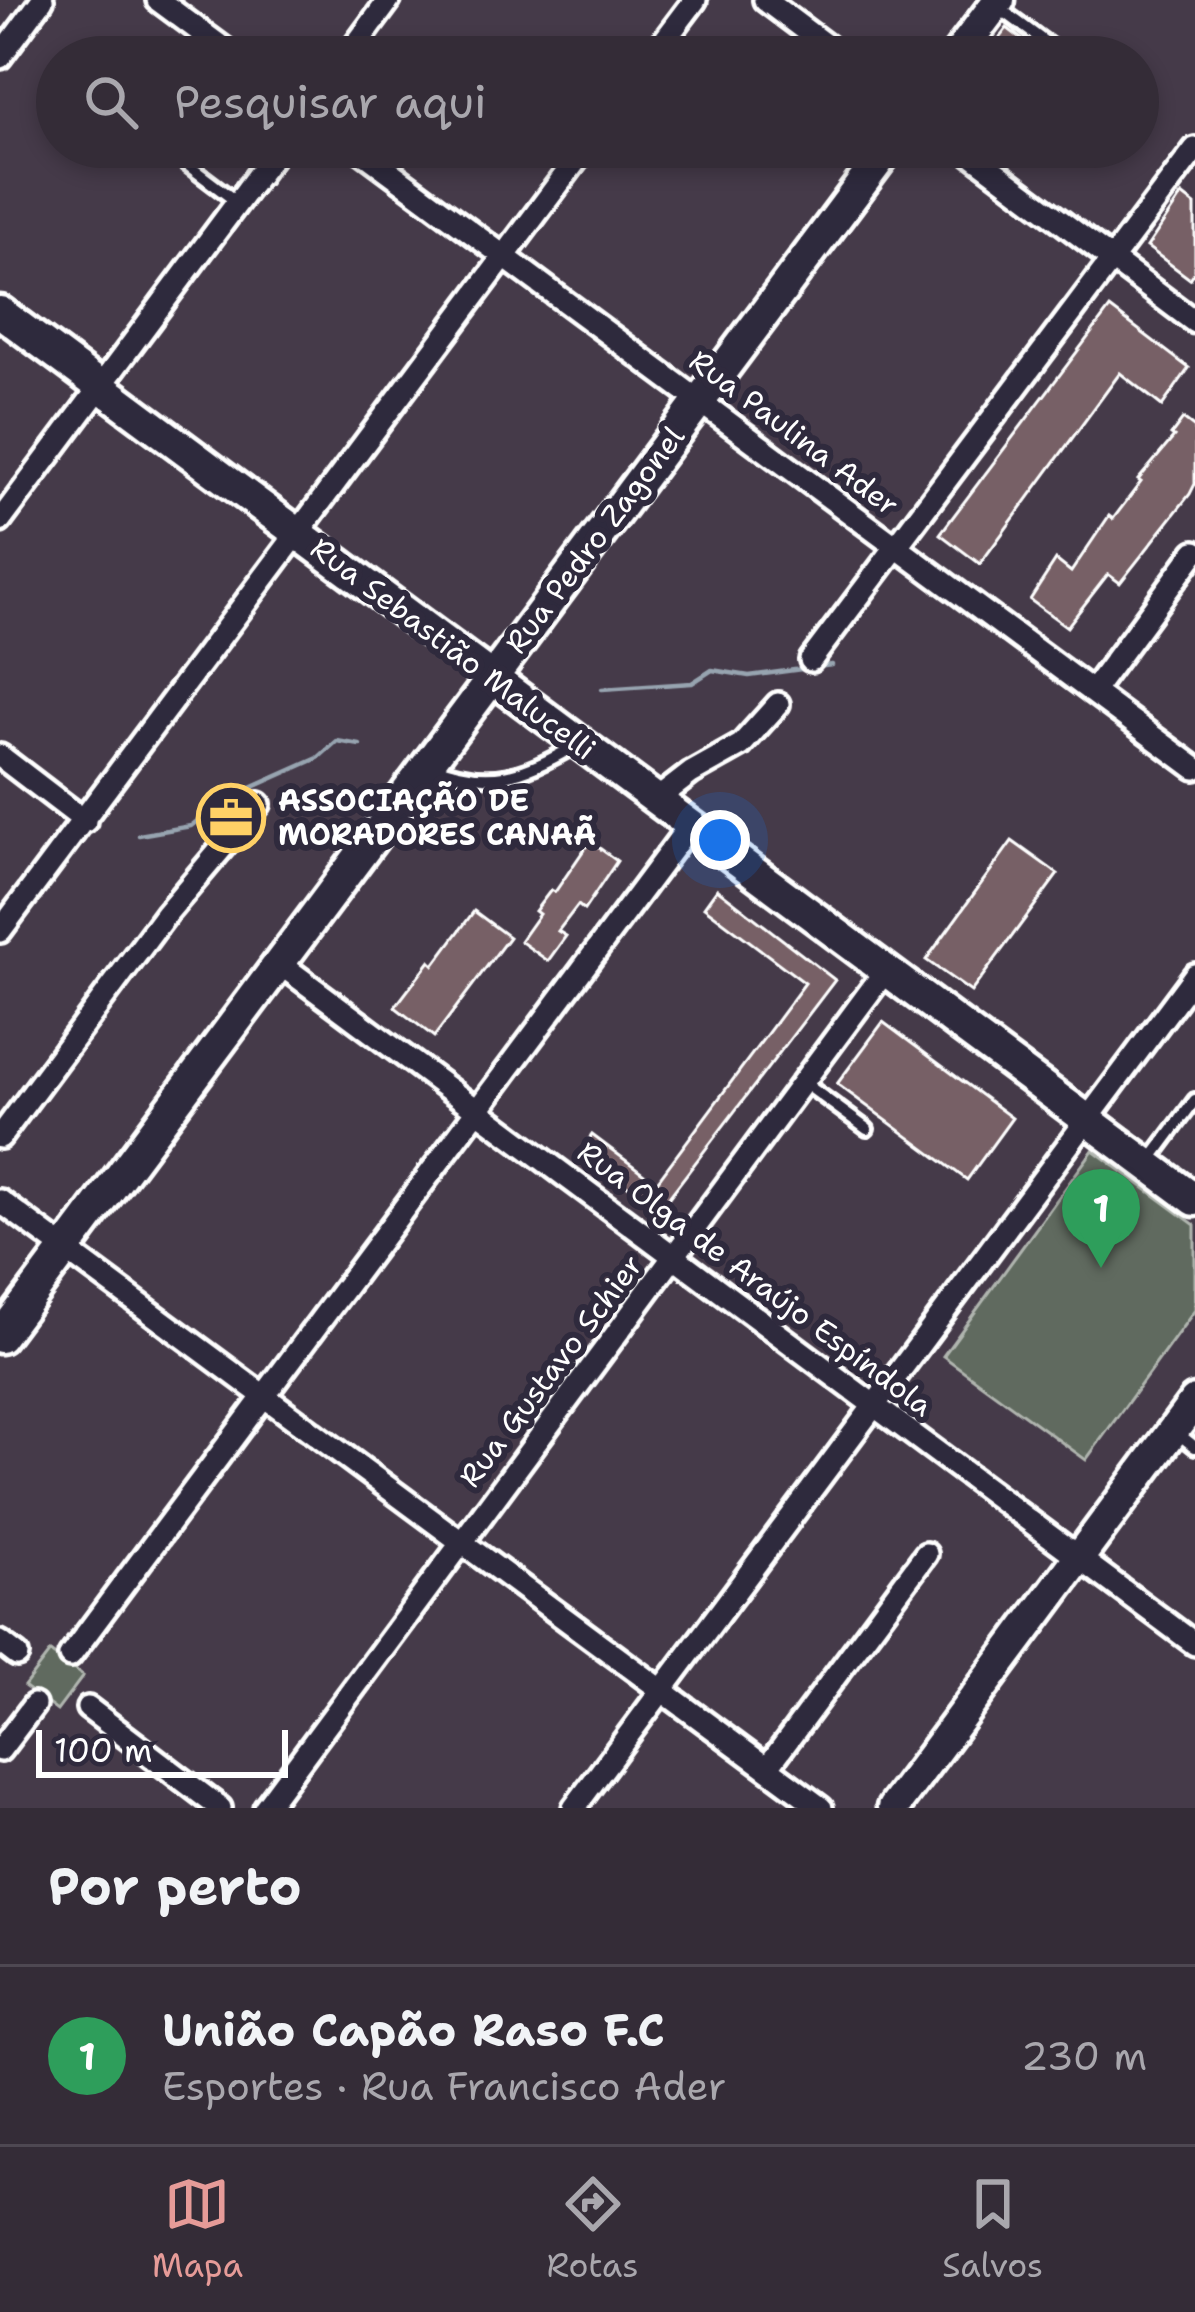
<!DOCTYPE html>
<html lang="pt">
<head>
<meta charset="utf-8">
<style>
  :root { --surface:#342c37; --page:#3c343f; --text:#f1f3f6; --muted:#a9a7ad; --line:#4e4852; --accent:#e69b98 }
  body { margin:0; font-family:"Shantell Sans",sans-serif; background:var(--page); color:var(--text) }
  .scale { position:absolute; left:36px; bottom:30px; width:252px; box-sizing:border-box; padding-left:12px; border:6px solid #fff; border-top:0; font-size:33px; line-height:42px; white-space:nowrap; color:#fff; -webkit-text-stroke:9px #2f2a3d; paint-order:stroke }
  .you { position:absolute; left:720px; top:840px; width:42px; height:42px; margin:-30px; border:9px solid #fff; border-radius:50%; background:#1a73e8; box-shadow:0 0 0 18px #1a73e833 }
  .badge { display:grid; place-items:center; width:78px; height:78px; border-radius:50%; background:var(--accent); color:#fff; font-size:39px; font-weight:700 }
  .pin { position:absolute; translate:-50% -99px; filter:drop-shadow(0 3px 6px #0008) }
  .pin::after { content:''; position:absolute; top:63px; width:42px; height:36px; background:inherit; clip-path:polygon(0 0,100% 0,50% 100%) }
  .list { margin:0; padding:0; list-style:none }
  h2 { display:flex; justify-content:space-between; align-items:center; height:156px; margin:0; padding:0 48px; font-size:51px }
  h2 small { font-size:39px; font-weight:400; color:var(--muted) }
  .list li { display:grid; grid-template-columns:78px 1fr auto; gap:36px; align-items:center; box-sizing:border-box; height:180px; padding:0 48px; border-top:3px solid var(--line) }
  .list b { display:block; font-size:45px; white-space:nowrap }
  .list p { margin:0; font-size:39px; white-space:nowrap; color:var(--muted) }
  .list em { font-size:39px; font-style:normal; color:var(--muted) }
  .icon { flex:none; width:66px; height:66px; fill:none; stroke:currentColor; stroke-width:2; stroke-linecap:round; stroke-linejoin:round }
  .map { position:relative; flex:none; width:1195px; height:1808px; overflow:hidden }
  .search { position:absolute; background:var(--surface); box-shadow:0 6px 18px #0003; left:36px; right:36px; top:36px; height:132px; display:flex; align-items:center; gap:30px; box-sizing:border-box; padding:0 42px; border-radius:66px; color:var(--muted); font-size:45px }
  .sheet { height:336px; background:var(--surface) }
  nav { display:flex; justify-content:space-around; align-items:center; box-sizing:border-box; height:168px; border-top:3px solid var(--line); background:var(--surface); font-size:33px; color:var(--muted) }
  nav a { display:grid; justify-items:center; gap:6px }
  nav .on { color:var(--accent) }
  .map>svg:first-child { display:block }
  .green { fill:#606b5f; stroke:#b0b5af; stroke-width:3 }
  .lines { fill:none; stroke-linecap:round; stroke-linejoin:round }
  .stream { stroke:#97a4b0; stroke-width:4.5 }
  .building { fill:#776166; stroke:#fff; stroke-width:3 }
  .lane-casing { stroke:#fff; stroke-width:20 }
  .street-casing { stroke:#fff; stroke-width:30 }
  .secondary-casing { stroke:#fff; stroke-width:39 }
  .lane { stroke:#2f2a3d; stroke-width:10 }
  .street { stroke:#2f2a3d; stroke-width:21 }
  .secondary { stroke:#2f2a3d; stroke-width:30 }
  .labels { text-anchor:middle; stroke-width:12; stroke-linejoin:round; paint-order:stroke }
  .street-label { font-size:30px; fill:#fff; stroke:#2f2a3d }
  .poi-label { font-size:30px; font-weight:bold; fill:#fff; stroke:#2f2a3d; text-anchor:start }
</style>
</head>
<body>
<div class="map">
<svg width="1195" height="1808" viewBox="0 0 1195 1808">
  <rect width="100%" height="100%" fill="#453a49"/>
  <filter id="ink" filterUnits="userSpaceOnUse"><feTurbulence type="fractalNoise" baseFrequency=".00833" numOctaves="2"/><feDisplacementMap in="SourceGraphic" scale="24" xChannelSelector="R" yChannelSelector="G"/><feConvolveMatrix kernelMatrix="1 2 1 2 8 2 1 2 1" color-interpolation-filters="sRGB"/></filter>
  <g filter="url(#ink)">
    <path class="green" d="M1093 1150 1195 1225V1310L1086 1460 943 1356Z
      M50 1652 83 1676 57 1711 24 1686Z"/>
    <g class="lines">
      <path class="stream" d="M602 689 692 683 712 670 749 676 832 665
        M139 835 191 826 222 801 318 758 337 741 360 745"/>
    </g>
    <path class="building" d="M1007 28 1045 57H985Z
      M1182 195 1195 205V271L1190 279 1147 247Z
      M1110 308 1189 368 1162 406 1120 373 980 564 940 534Z
      M1183 419 1195 428V484L1190 494 1120 583 1108 574 1067 627 1030 600 1056 560 1071 572 1109 516 1113 519 1141 482 1138 480 1174 437 1171 435Z
      M590 841 617 861 584 910 578 905 558 931 566 936 548 961 520 941 539 914 535 911 551 890 555 892Z
      M1012 841 1058 874 971 992 926 960Z
      M717 889 835 980 660 1209 580 1152 592 1135 656 1183 805 983 704 907Z
      M474 911 509 937 434 1037 395 1007 430 961 434 965Z
      M883 1022 1012 1118 967 1180 837 1084Z"/>
    <g class="lines">
      <g class="lane-casing">
        <path id="lane" d="M998 7 1065 57
          M1094 57 1099 52
          M164 147 238 203
          M431 765C488 789 525 776 576 745
          M803 1082 867 1129
          M1149 1162 1195 1100
          M1176 1432 1195 1447"/>
      </g>
      <g class="street-casing">
        <path id="street" d="M158 0 235 57
          M765 0 841 57
          M0 57 42 0
          M347 57 389 0
          M652 57 695 0
          M356 147 1195 768
          M962 147 1195 322
          M0 521 279 147
          M811 660 1195 149
          M1092 692 1195 552
          M0 756 85 821
          M656 800 691 773 741 745 778 704
          M0 931 586 147
          M279 963 1195 1644
          M0 1137 166 914 259 804
          M0 1201 821 1808
          M0 1642 17 1655
          M70 1656 690 825
          M88 1708 220 1808
          M0 1750 34 1705
          M767 1768 926 1554
          M265 1808 886 970
          M574 1808 1195 975"/>
      </g>
      <g class="secondary-casing">
        <path id="secondary" d="M956 57 999 0
          M0 312 1195 1200
          M0 1337 889 147
          M893 1808 1195 1401"/>
      </g>
      <use href="#lane" class="lane"/>
      <use href="#street" class="street"/>
      <use href="#secondary" class="secondary"/>
    </g>
  </g>
  <defs>
    <g id="office-ring" transform="scale(3.45)"><circle r="9.5" fill="#2f2a3d" stroke="#ffd166" stroke-width="1.5"/><path d="M-6-3h4V-5.5h4V-3h4V5H-6ZM-1-4.5V-3h2v-1.5ZM-6 0V1H6V0Z" fill="#ffd166"/></g>
  </defs>
  <g fill-rule="evenodd">
    <use href="#office-ring" x="231" y="818"/>
  </g>
  <g class="labels">
    <g class="street-label">
      <text transform="translate(794 433) rotate(37)" y="10">Rua Paulina Ader</text>
      <text transform="translate(595 540) rotate(-53)" y="10">Rua Pedro Zagonel</text>
      <text transform="translate(453 649) rotate(37)" y="10">Rua Sebastião Malucelli</text>
      <text transform="translate(755 1279) rotate(37)" y="10">Rua Olga de Araújo Espíndola</text>
      <text transform="translate(551 1371) rotate(-53)" y="10">Rua Gustavo Schier</text>
    </g>
    <g class="poi-label">
      <text x="278" y="811">ASSOCIAÇÃO DE<tspan x="278" dy="34">MORADORES CANAÃ</tspan></text>
    </g>
  </g>
</svg>
<div class="scale">100 m</div>
<div class="you"></div>
<div class="pin badge" style="left:1101px;top:1268px;background:#2e9e5b">1</div>
<div class="search"><svg class="icon" aria-label="search" viewBox="0 0 24 24"><circle cx="10" cy="10" r="6"/><path d="M15 15l6 6"/></svg>Pesquisar aqui</div>
</div>
<section class="sheet">
<h2>Por perto<small></small></h2>
<ul class="list">
<li><span class="badge" style="background:#2e9e5b">1</span><div><b>União Capão Raso F.C</b><p>Esportes · Rua Francisco Ader</p></div><em>230 m</em></li>
</ul>
</section>
<nav>
<a class="on"><svg class="icon" aria-label="map" viewBox="0 0 24 24"><path d="M3 6l6-2 6 2 6-2v14l-6 2-6-2-6 2zM9 4v14M15 6v14"/></svg>Mapa</a>
<a><svg class="icon" aria-label="directions" viewBox="0 0 24 24"><path d="M12 3l9 9-9 9-9-9zM9 14v-3h6M13 9l2 2-2 2"/></svg>Rotas</a>
<a><svg class="icon" aria-label="saved" viewBox="0 0 24 24"><path d="M7 4h10v16l-5-4-5 4z"/></svg>Salvos</a>
</nav>
</body>
</html>
